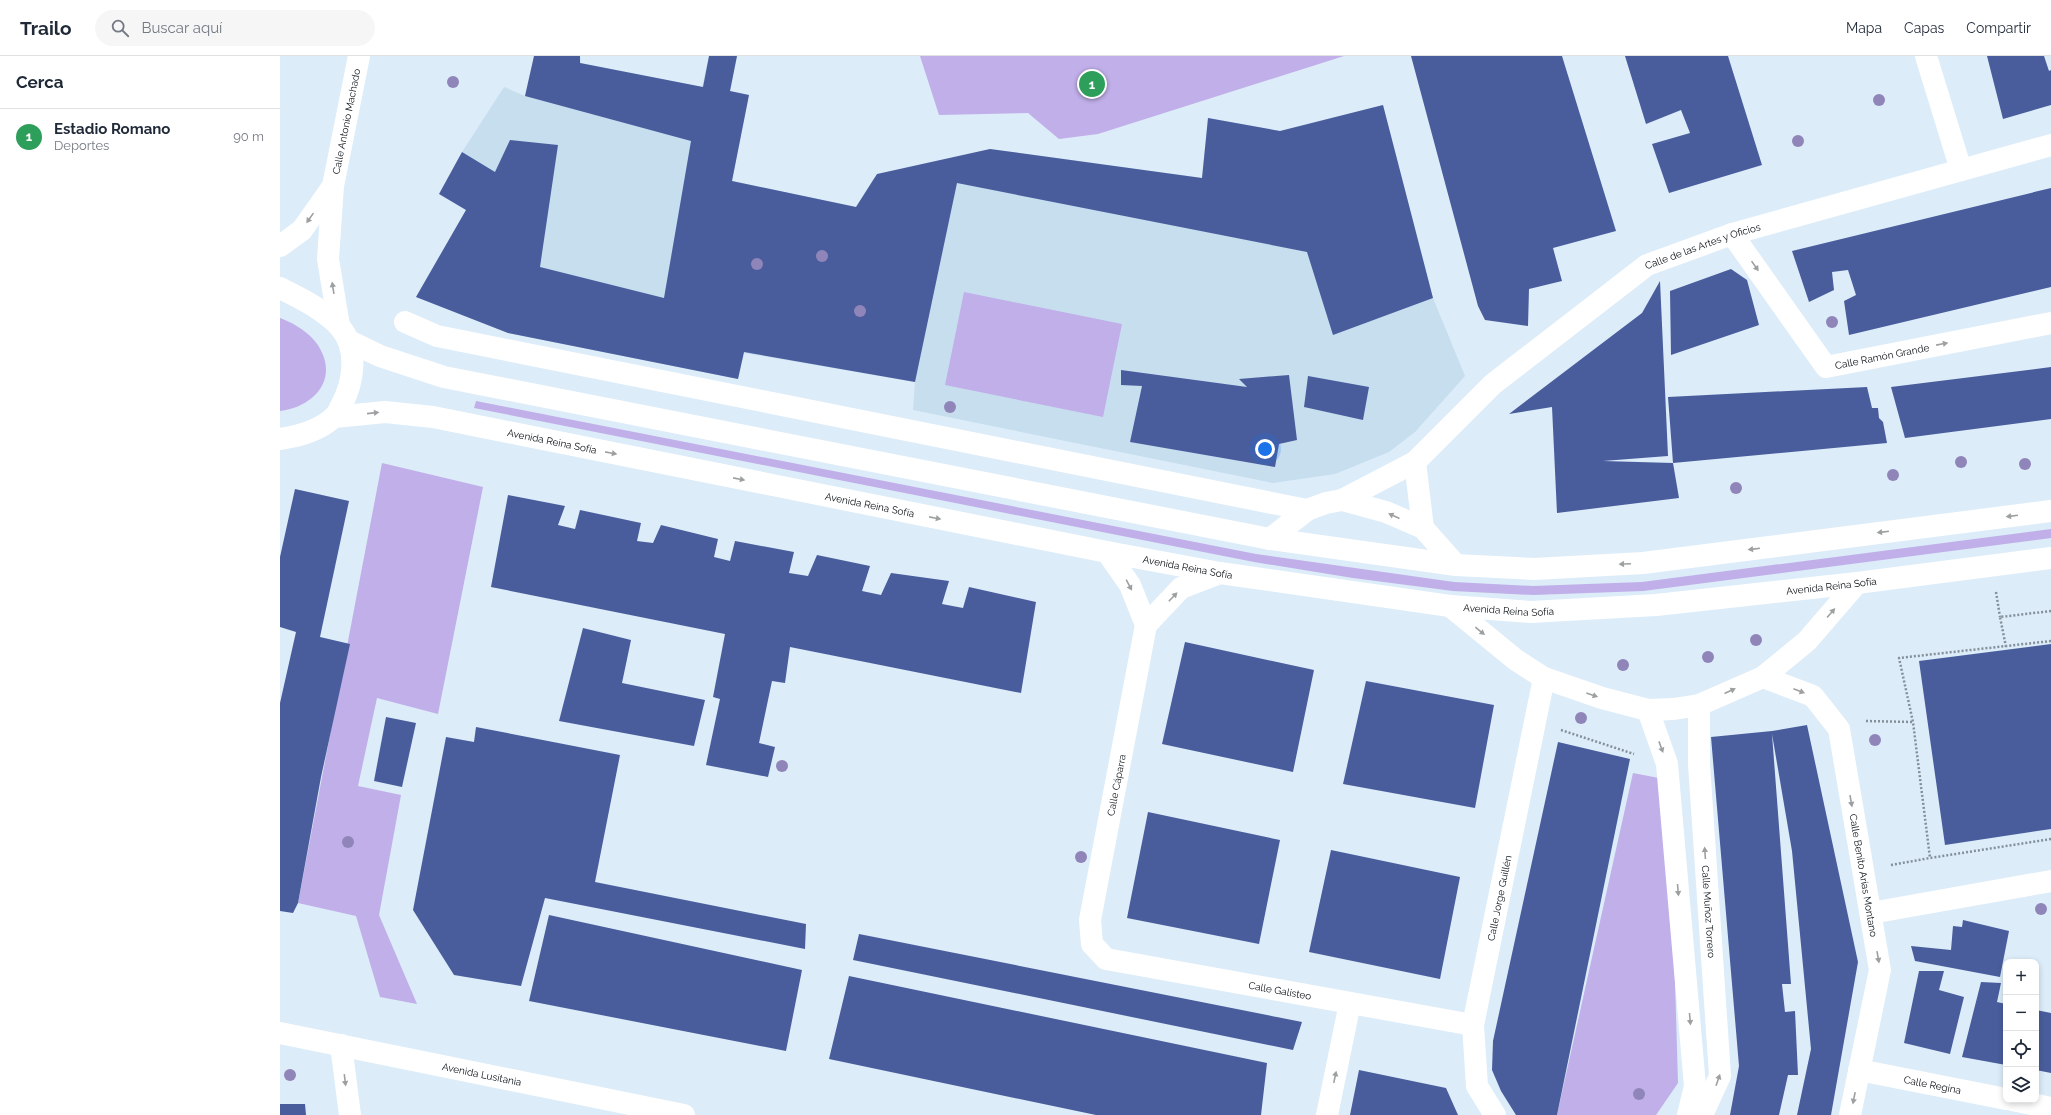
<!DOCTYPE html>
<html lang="es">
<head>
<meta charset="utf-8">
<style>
  :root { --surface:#fff; --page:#f6f6f7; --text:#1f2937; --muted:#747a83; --line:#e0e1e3; --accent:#db2777 }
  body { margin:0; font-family:Raleway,sans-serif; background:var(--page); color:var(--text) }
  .controls { position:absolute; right:12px; bottom:12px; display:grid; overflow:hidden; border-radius:8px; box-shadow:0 2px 6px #0003 }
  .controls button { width:36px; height:36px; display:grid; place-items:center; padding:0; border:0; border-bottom:1px solid var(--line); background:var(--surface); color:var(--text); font:20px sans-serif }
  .you { position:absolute; left:985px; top:393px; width:14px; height:14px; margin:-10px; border:3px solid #fff; border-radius:50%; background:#1a73e8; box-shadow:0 0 0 6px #1a73e833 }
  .badge { display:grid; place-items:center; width:26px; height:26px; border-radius:50%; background:var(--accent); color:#fff; font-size:13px; font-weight:700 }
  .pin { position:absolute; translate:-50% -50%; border:2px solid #fff; box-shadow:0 1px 4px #0006 }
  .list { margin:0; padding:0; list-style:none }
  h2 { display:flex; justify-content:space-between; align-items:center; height:52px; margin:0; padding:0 16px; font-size:17px }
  h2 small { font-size:13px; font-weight:400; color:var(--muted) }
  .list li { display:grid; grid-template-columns:26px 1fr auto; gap:12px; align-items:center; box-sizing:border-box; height:56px; padding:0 16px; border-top:1px solid var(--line) }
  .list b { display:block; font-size:15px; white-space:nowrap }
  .list p { margin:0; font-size:13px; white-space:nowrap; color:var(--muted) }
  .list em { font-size:13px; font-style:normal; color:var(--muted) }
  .icon { flex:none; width:22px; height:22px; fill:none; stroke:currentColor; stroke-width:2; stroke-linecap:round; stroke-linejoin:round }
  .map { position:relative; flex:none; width:1771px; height:1059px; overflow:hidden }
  header { display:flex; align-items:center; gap:24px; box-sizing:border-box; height:56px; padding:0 20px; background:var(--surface); border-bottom:1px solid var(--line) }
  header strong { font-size:19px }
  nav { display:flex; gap:22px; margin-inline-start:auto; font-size:14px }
  .search { width:280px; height:36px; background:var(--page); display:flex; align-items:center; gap:10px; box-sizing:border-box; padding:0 14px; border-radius:22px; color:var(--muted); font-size:15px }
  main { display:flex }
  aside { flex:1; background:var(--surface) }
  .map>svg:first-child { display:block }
  .built { fill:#c7deef }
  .green { fill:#c0afe8 }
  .building { fill:#495d9d }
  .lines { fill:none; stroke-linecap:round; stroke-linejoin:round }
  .path { stroke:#849099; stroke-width:2.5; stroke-dasharray:2 2; stroke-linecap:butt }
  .minor { stroke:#fff; stroke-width:22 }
  .trunk { stroke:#fff; stroke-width:22 }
  .tree { fill:#9085b9 }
  .oneway { fill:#9da0a1 }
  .labels { text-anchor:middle; stroke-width:4; stroke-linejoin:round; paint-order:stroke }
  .street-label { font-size:10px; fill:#0b1115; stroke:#fff }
</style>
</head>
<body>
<header>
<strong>Trailo</strong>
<div class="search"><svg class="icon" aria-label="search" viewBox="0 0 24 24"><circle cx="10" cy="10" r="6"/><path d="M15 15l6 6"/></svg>Buscar aquí</div>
<nav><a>Mapa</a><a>Capas</a><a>Compartir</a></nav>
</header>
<main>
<aside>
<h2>Cerca<small></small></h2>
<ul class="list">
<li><span class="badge" style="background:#2e9e5b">1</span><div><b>Estadio Romano</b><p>Deportes</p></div><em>90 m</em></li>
</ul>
</aside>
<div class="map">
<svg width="1771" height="1059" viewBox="0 0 1771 1059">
  <rect width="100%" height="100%" fill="#dcecf9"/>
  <path class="built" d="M254 0H300L301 7 422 31 429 0H457L450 35 469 39 452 125 576 151 594 122 710 93 922 122 928 62 1000 75 1103 49 1153 242 1185 320 1135 376 1109 396 1055 418 993 427 633 354 635 326 464 297 458 323 228 277 136 241 186 154 182 96 224 31 245 40Z"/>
  <path class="green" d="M640 0H1064L818 78 779 83 748 57 659 59Z
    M684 236 842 268 823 361 665 329Z
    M0 262C14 267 32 278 39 291 59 324 33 351 0 355Z
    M196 345 976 498 1174 526 1253 530 1362 526 1771 473V482L1363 535 1253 539 1173 535 1073 522 974 506 194 352Z
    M102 407 203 431 158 658 97 642 78 730 121 739 99 859 137 948 100 941 76 860 18 847Z
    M1353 717 1389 724 1398 1027 1376 1059H1277Z"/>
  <path class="building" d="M254 0H300V7L423 31 429 0H457L450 35 469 39 452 125 576 151 597 118 710 93 922 122 928 62 1000 75 1103 49 1153 242 1053 279 1027 196 677 127 635 326 464 296 458 323 228 277 136 241 186 154 159 138 182 96 215 116 230 84 278 89 260 211 384 242 411 85 245 40Z
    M1131 0H1282L1336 175 1273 192 1282 225 1249 233 1248 270 1205 264 1198 250Z
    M1345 0H1448L1482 109 1389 137 1372 88 1410 77 1401 54 1366 68Z
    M1707 0H1764L1769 15 1771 14V49L1723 63Z
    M1771 132V231L1569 279 1564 245 1576 239 1568 214 1552 216 1554 234 1529 246 1512 195Z
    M1451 213 1467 224 1479 269 1391 299 1390 235Z
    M1380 225 1388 400 1323 405 1393 407 1399 442 1277 457 1272 351 1229 358 1362 257Z
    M1771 311V363L1625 382 1611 331Z
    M841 314 967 331 959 323 1009 319 1017 384 999 388 995 411 850 386 862 330 841 329Z
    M1028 320 1089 331 1083 364 1024 351Z
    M1587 331 1592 352H1598L1599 362 1603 366 1607 387 1393 407 1388 341Z
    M15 433 69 445 40 581 70 588 41 721 18 847 13 857 0 855V647L16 576 0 571V501Z
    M228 439 285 450 278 469 295 473 300 454 361 467 357 485 373 487 381 469 438 483 434 501 450 505 455 485 514 496 509 517 528 520 537 499 590 510 582 535 601 539 611 517 669 525 662 548 683 552 689 531 756 546 741 637 510 591 505 627 492 625 479 687 495 691 488 721 426 709 440 643 433 641 445 578 211 531Z
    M303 572 351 584 342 627 425 644 414 690 279 665Z
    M905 586 1034 614 1013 716 882 688Z
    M1771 588V773L1665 789 1639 605Z
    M1086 625 1214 649 1195 752 1063 728Z
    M106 661 136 667 122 731 94 725Z
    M1527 669 1578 906 1551 1059H1517L1531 993 1512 795 1492 678 1511 928H1502L1505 956 1515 955 1518 1019H1508L1499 1059H1450L1459 1010 1431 681 1492 675Z
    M196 671 340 699 315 826 526 868 525 893 265 842 241 930 174 919 133 854 166 681 194 686Z
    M1278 686 1350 703 1277 1059H1236L1221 1035 1212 1014 1213 985Z
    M868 756 1000 784 979 888 847 862Z
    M1051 794 1180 821 1160 923 1029 896Z
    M269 859 522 914 506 995 249 945Z
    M1683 864 1729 875 1720 921 1635 905 1631 890 1671 894 1673 870 1682 871Z
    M579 878 1022 966 1013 994 573 904Z
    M1639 915H1664L1659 934 1684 941 1670 998 1624 987Z
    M569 920 987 1007 981 1059H816L549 1003Z
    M1701 926 1721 927 1717 946 1726 948V1009L1682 1001Z
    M1756 954 1771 957V1017L1756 1014Z
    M1079 1014 1166 1032 1178 1059H1070Z
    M0 1048H25L26 1059H0Z"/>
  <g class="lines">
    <path class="path" d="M1716 536 1720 561
      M1771 585 1619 602 1633 666 1650 802 1771 783
      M1726 591 1720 561 1771 555
      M1586 665 1633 666
      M1281 674 1354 698
      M1611 809 1650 802"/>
    <g class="minor">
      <path d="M1646 0 1681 114"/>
      <path id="s1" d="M1452 178 1546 311 1771 267"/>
      <path d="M0 190 22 174 53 130"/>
      <path d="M125 266 157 280 1027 454"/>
      <path id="s2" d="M59 270 48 203 53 130 79 0"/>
      <path d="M1135 406 1143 472"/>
      <path id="s3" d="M1062 444 1135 406 1213 328 1367 209 1452 178 1771 89"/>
      <path id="s4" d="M827 496 850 529 866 569 810 864 812 888 826 903 1193 969"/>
      <path d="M866 569 901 532 940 517"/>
      <path id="s5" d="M1483 621 1533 640 1559 673 1600 914 1570 1059"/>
      <path id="s6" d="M1419 649V708L1440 1020 1422 1059"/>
      <path d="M1368 654 1387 708 1415 1030 1408 1059"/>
      <path d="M1591 857 1771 825"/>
      <path id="s7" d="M0 977 404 1059"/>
      <path d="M61 989 70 1059"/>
      <path id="s8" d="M1579 1014 1726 1043"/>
      <path d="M1732 1044 1771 1052"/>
      <path d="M1047 1059 1070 947"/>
      <path id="s9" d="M1215 1059 1197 1030 1193 969 1264 622"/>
    </g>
    <g class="trunk">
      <path d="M0 232C20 242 43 253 59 270 79 292 74 326 61 350 59 354 57 359 53 362 38 375 20 380 0 383"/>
      <path d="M69 285 100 300 164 321 990 483 1176 509 1254 513 1363 507 1771 455"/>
      <path id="s10" d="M54 361 105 356 153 361 827 496 940 517 1170 550 1251 556 1376 549 1577 527 1771 502"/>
      <path d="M990 483 1027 454 1046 447 1062 444 1106 456 1143 472 1176 509"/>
      <path d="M1170 550 1236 604 1264 622 1322 642 1368 654 1394 653 1419 649 1483 621 1527 585 1577 527"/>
    </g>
  </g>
  <g class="tree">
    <circle cx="173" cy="26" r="6"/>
    <circle cx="1599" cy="44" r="6"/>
    <circle cx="1518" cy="85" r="6"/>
    <circle cx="542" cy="200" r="6"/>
    <circle cx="477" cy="208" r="6"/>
    <circle cx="580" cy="255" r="6"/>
    <circle cx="1552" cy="266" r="6"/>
    <circle cx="670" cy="351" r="6"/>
    <circle cx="1681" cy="406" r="6"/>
    <circle cx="1745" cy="408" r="6"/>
    <circle cx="1613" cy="419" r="6"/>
    <circle cx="1456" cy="432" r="6"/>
    <circle cx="1476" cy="584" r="6"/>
    <circle cx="1428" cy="601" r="6"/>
    <circle cx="1343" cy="609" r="6"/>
    <circle cx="1301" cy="662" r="6"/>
    <circle cx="1595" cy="684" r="6"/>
    <circle cx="502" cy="710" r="6"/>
    <circle cx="68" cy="786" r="6"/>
    <circle cx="801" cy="801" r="6"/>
    <circle cx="1761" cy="853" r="6"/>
    <circle cx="10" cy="1019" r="6"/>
    <circle cx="1359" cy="1038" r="6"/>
  </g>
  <defs><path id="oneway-solid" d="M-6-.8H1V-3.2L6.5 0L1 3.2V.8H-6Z"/></defs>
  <g class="oneway">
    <use href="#oneway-solid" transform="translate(30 162) rotate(125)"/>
    <use href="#oneway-solid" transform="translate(1475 210) rotate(55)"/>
    <use href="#oneway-solid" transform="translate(53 232) rotate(-99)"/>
    <use href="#oneway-solid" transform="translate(1662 288) rotate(-11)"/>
    <use href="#oneway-solid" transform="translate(93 357) rotate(-6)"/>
    <use href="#oneway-solid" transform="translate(331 397) rotate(11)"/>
    <use href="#oneway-solid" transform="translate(459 423) rotate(11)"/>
    <use href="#oneway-solid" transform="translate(1114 460) rotate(-156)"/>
    <use href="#oneway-solid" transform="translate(1732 460) rotate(173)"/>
    <use href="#oneway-solid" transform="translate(655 462) rotate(11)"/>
    <use href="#oneway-solid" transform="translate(1603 476) rotate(173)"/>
    <use href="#oneway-solid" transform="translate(1474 493) rotate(173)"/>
    <use href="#oneway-solid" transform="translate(1345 508) rotate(177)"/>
    <use href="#oneway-solid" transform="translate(849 529) rotate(62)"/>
    <use href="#oneway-solid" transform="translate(893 541) rotate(-46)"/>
    <use href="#oneway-solid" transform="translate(1551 557) rotate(-49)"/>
    <use href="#oneway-solid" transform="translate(1200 575) rotate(39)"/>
    <use href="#oneway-solid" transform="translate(1450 635) rotate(-24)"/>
    <use href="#oneway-solid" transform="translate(1519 635) rotate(21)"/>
    <use href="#oneway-solid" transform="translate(1312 639) rotate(19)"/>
    <use href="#oneway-solid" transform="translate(1381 691) rotate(70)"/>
    <use href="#oneway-solid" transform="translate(1571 745) rotate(80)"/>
    <use href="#oneway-solid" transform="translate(1425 797) rotate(-94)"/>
    <use href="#oneway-solid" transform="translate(1398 834) rotate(85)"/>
    <use href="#oneway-solid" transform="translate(1598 901) rotate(80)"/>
    <use href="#oneway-solid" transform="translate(1410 963) rotate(85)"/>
    <use href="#oneway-solid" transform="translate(1055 1021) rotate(-78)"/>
    <use href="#oneway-solid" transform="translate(65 1024) rotate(83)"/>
    <use href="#oneway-solid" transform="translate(1438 1024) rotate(-71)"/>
    <use href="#oneway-solid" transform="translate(1574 1042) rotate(101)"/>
  </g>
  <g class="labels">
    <g class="street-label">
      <text dy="4" stroke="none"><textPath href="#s2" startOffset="207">Calle Antonio Machado</textPath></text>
      <text dy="4" stroke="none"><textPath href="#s3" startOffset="446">Calle de las Artes y Oficios</textPath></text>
      <text dy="4" stroke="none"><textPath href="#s1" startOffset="220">Calle Ramón Grande</textPath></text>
      <text dy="4" stroke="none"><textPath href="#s10" startOffset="221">Avenida Reina Sofía</textPath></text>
      <text dy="4" stroke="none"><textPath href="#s10" startOffset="545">Avenida Reina Sofía</textPath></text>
      <text dy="4" stroke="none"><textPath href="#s10" startOffset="869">Avenida Reina Sofía</textPath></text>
      <text dy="4" stroke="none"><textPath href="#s10" startOffset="1517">Avenida Reina Sofía</textPath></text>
      <text dy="4" stroke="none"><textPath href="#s10" startOffset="1193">Avenida Reina Sofía</textPath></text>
      <text transform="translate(836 729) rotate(-79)" y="4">Calle Cáparra</text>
      <text dy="4" stroke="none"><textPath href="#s5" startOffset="244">Calle Benito Arias Montano</textPath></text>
      <text dy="4" stroke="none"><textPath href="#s9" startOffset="225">Calle Jorge Guillén</textPath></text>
      <text dy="4" stroke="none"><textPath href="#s6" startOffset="207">Calle Muñoz Torrero</textPath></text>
      <text dy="4" stroke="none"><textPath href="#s4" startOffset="605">Calle Galisteo</textPath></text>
      <text dy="4" stroke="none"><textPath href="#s7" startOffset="206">Avenida Lusitania</textPath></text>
      <text dy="4" stroke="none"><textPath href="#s8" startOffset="75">Calle Regina</textPath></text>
    </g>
  </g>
</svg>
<div class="controls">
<button>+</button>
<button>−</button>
<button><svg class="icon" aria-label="locate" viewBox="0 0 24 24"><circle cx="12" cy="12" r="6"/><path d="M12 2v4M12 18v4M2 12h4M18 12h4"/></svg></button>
<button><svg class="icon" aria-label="layers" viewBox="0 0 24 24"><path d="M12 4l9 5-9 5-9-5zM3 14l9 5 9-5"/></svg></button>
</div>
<div class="you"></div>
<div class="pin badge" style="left:812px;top:28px;background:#2e9e5b">1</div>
</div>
</main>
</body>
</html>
